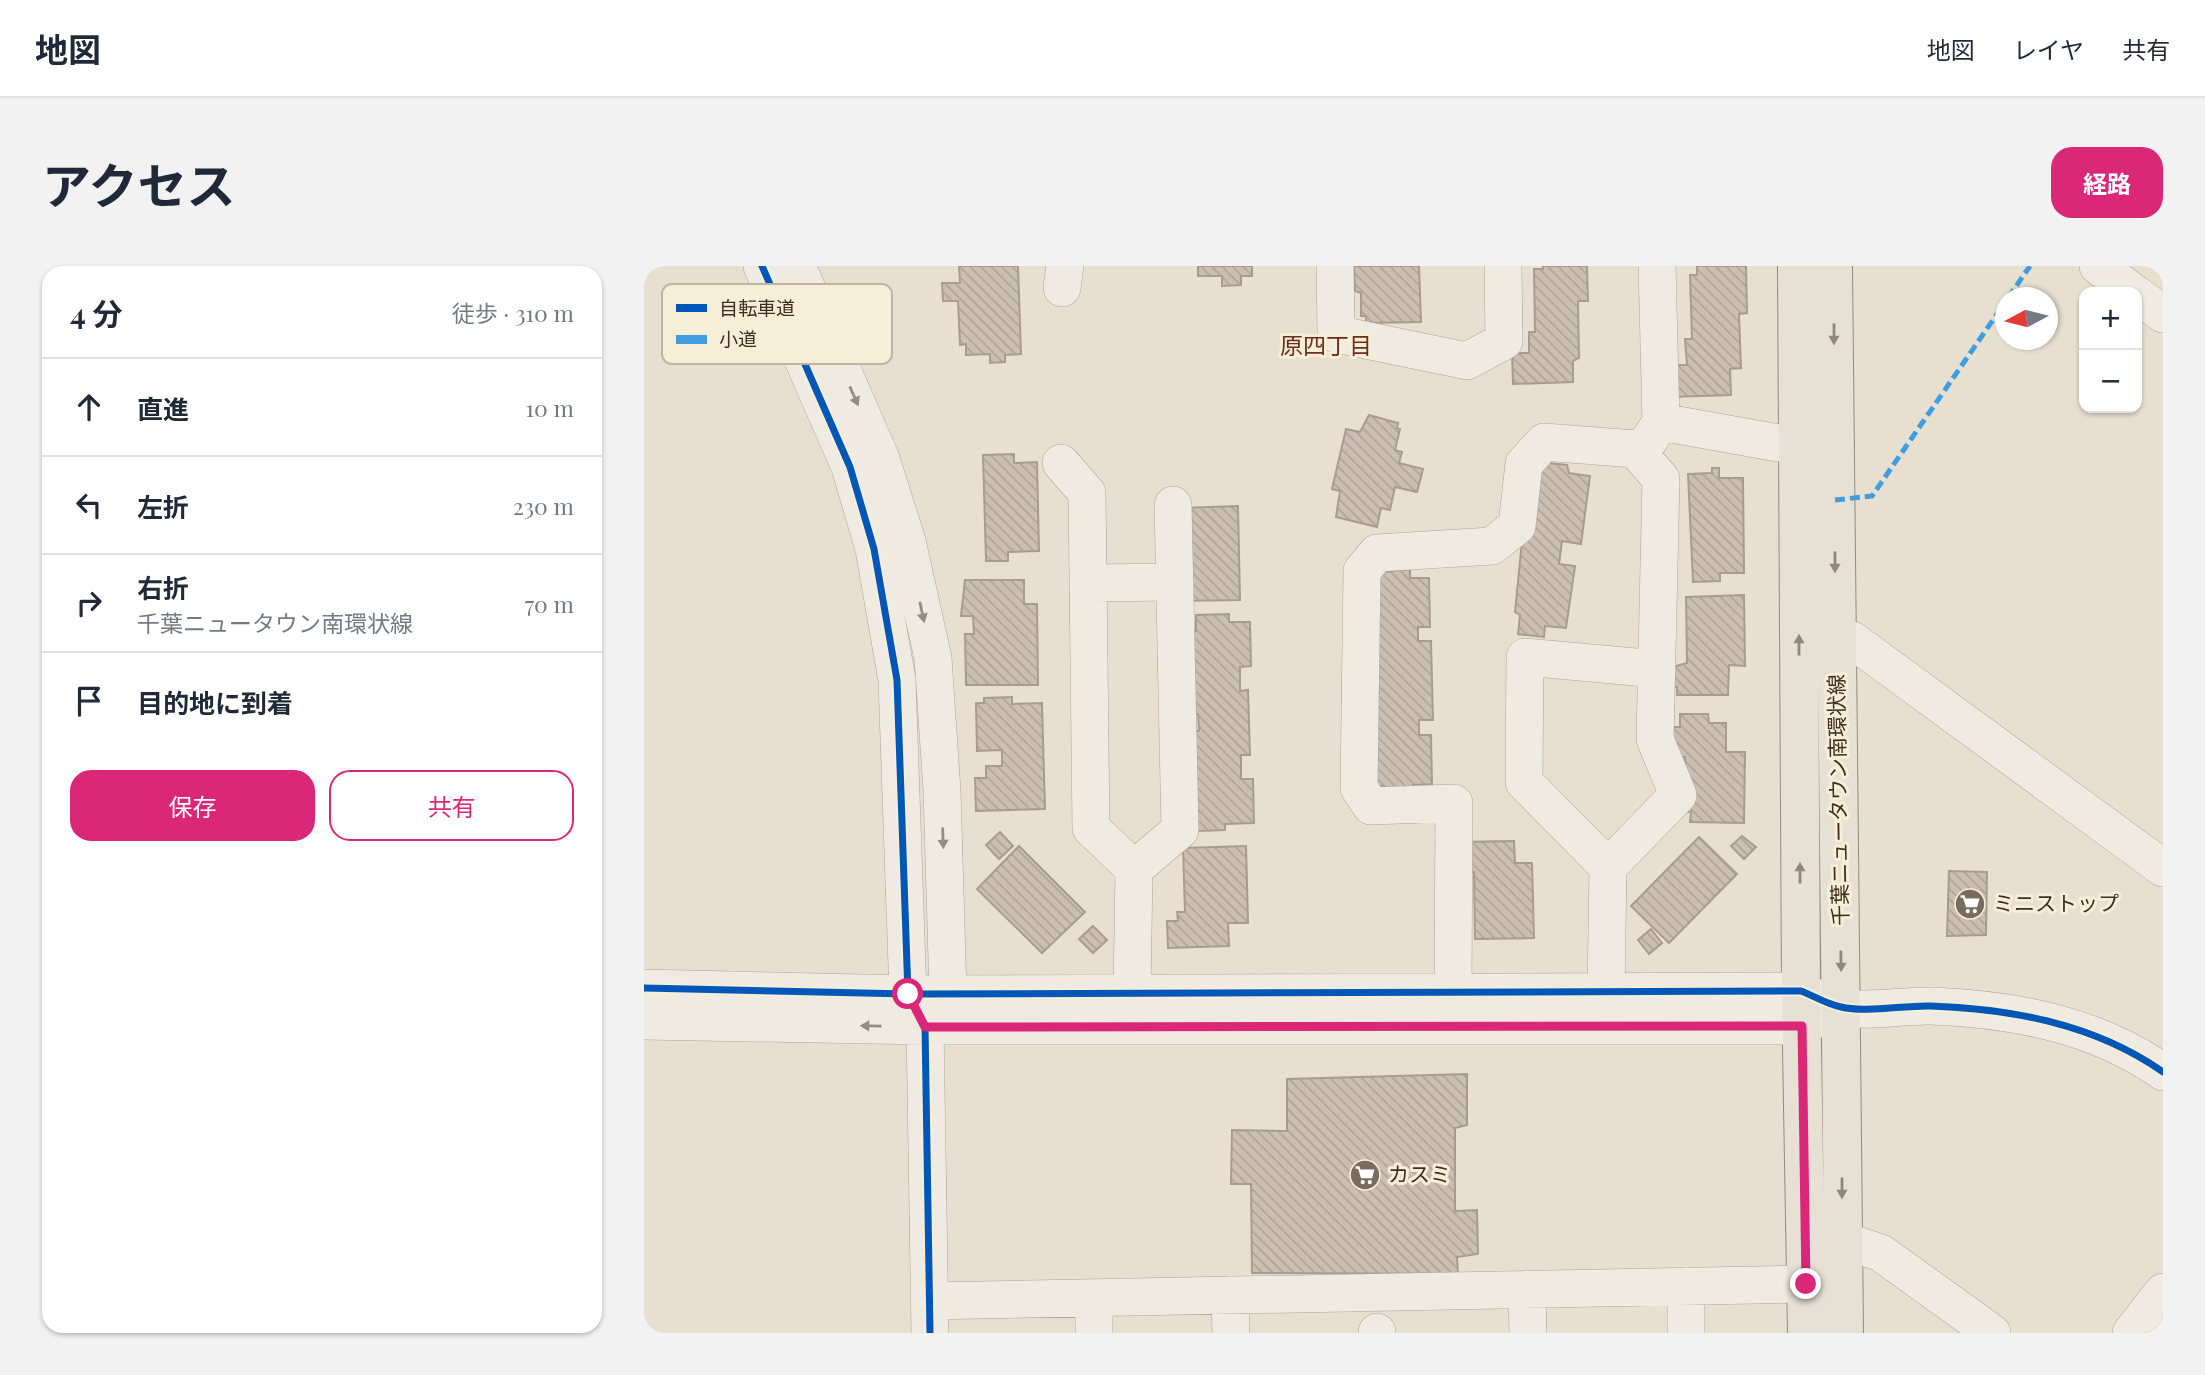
<!DOCTYPE html>
<html lang="ja">
<head>
<meta charset="utf-8">
<style>
  :root { --surface:#fff; --page:#f2f2f3; --text:#1f2937; --muted:#747a83; --line:#e0e1e3; --accent:#db2777 }
  body { margin:0; font-family:"Playfair Display","Noto Sans JP",serif; background:var(--page); color:var(--text) }
  .controls { position:absolute; right:21px; top:21px; display:grid; overflow:hidden; border-radius:14px; box-shadow:0 2px 5px #0004 }
  .controls button { width:63px; height:63px; display:grid; place-items:center; padding:0; border:0; border-bottom:2px solid var(--line); background:var(--surface); color:var(--text); font:35px sans-serif }
  .compass { position:absolute; left:1351px; top:21px; width:63px; height:63px; border-radius:50%; background:var(--surface); box-shadow:0 2px 5px #0004; rotate:263deg }
  .stop { position:absolute; width:21px; height:21px; margin:-16px; border:5px solid #db2777; border-radius:50%; background:#fff }
  .stop.end { background:#db2777; border-color:#fff; box-shadow:0 2px 7px #0008 }
  .list { margin:0; padding:0; list-style:none }
  h2 { display:flex; justify-content:space-between; align-items:center; height:91px; margin:0; padding:0 28px; font-size:30px }
  h2 small { font-size:23px; font-weight:400; color:var(--muted) }
  .list li { display:grid; grid-template-columns:46px 1fr auto; gap:21px; align-items:center; box-sizing:border-box; height:98px; padding:0 28px; border-top:2px solid var(--line) }
  .list b { display:block; font-size:26px; white-space:nowrap }
  .list p { margin:0; font-size:23px; white-space:nowrap; color:var(--muted) }
  .list em { font-size:23px; font-style:normal; color:var(--muted) }
  .actions { display:flex; gap:14px; padding:21px 28px }
  .actions a { flex:1; padding:16px 0; border:2px solid var(--accent); border-radius:21px; text-align:center; font-size:24px; color:var(--accent) }
  .actions .main { background:var(--accent); color:#fff }
  .icon { flex:none; width:38px; height:38px; fill:none; stroke:currentColor; stroke-width:2; stroke-linecap:round; stroke-linejoin:round }
  .map { position:relative; flex:none; width:1519px; height:1067px; overflow:hidden; border-radius:21px }
  header { display:flex; align-items:center; gap:42px; box-sizing:border-box; height:98px; padding:0 35px; background:var(--surface); border-bottom:2px solid var(--line) }
  header strong { font-size:33px }
  nav { display:flex; gap:38px; margin-inline-start:auto; font-size:24px }
  .intro { display:flex; align-items:center; justify-content:space-between; box-sizing:border-box; height:168px; padding:0 42px }
  h1 { margin:0; font-size:49px }
  .button { padding:18px 32px; border-radius:21px; background:var(--accent); color:#fff; font-size:24px; font-weight:700 }
  main { display:flex; gap:42px; padding:0 42px }
  aside { flex:1; background:var(--surface); border-radius:21px; box-shadow:0 2px 5px #0004 }
  .map>svg:first-child { display:block }
  .building { fill:url(#building-back-hatch); stroke:#a89c90; stroke-width:2 }
  .lines { fill:none; stroke-linecap:round; stroke-linejoin:round }
  .minor-casing { stroke:#ada599; stroke-width:38 }
  .major-casing { stroke:#928b80; stroke-width:40 }
  .minor { stroke:#efebe3; stroke-width:37 }
  .major { stroke:#e6e1d4; stroke-width:38 }
  .quiet { stroke:#3f9de0; stroke-width:5; stroke-dasharray:10 5; stroke-linecap:butt }
  .cycleway-casing { stroke:#f7eed8; stroke-width:11 }
  .cycleway { stroke:#0057b8; stroke-width:7 }
  .oneway { fill:#92887a }
  .oneway2 { fill:#968c82 }
  .route { stroke:#db2777; stroke-width:9 }
  .labels { text-anchor:middle; stroke-width:6; stroke-linejoin:round; paint-order:stroke }
  .street-label { font-size:21px; fill:#3d2e20; stroke:#f7eed8 }
  .poi-label { font-size:21px; fill:#3d2e20; stroke:#f7eed8; text-anchor:start }
  .neighbourhood-label { font-size:23px; fill:#6b2e1e; stroke:#f7eed8 }
  .key { fill:#f7eed8; stroke:#bfb4a1; stroke-width:2 }
  .key-label { font-size:19px; fill:#3d2e20 }
</style>
</head>
<body>
<header>
<strong>地図</strong>
<nav><a>地図</a><a>レイヤ</a><a>共有</a></nav>
</header>
<div class="intro"><h1>アクセス</h1><a class="button">経路</a></div>
<main>
<aside>
<h2>4 分<small>徒歩 · 310 m</small></h2>
<ul class="list">
<li><svg class="icon" aria-label="ahead" viewBox="0 0 24 24"><path d="M12 20V5M6 11l6-6 6 6"/></svg><div><b>直進</b></div><em>10 m</em></li>
<li><svg class="icon" aria-label="left" viewBox="0 0 24 24"><path d="M17 20v-9H6M10 6l-5 5 5 5"/></svg><div><b>左折</b></div><em>230 m</em></li>
<li><svg class="icon" aria-label="right" viewBox="0 0 24 24"><path d="M7 20v-9h11M14 6l5 5-5 5"/></svg><div><b>右折</b><p>千葉ニュータウン南環状線</p></div><em>70 m</em></li>
<li><svg class="icon" aria-label="arrive" viewBox="0 0 24 24"><path d="M6 21V4h12l-3 4 3 4H6"/></svg><div><b>目的地に到着</b></div></li>
</ul>
<div class="actions"><a class="main">保存</a><a>共有</a></div>
</aside>
<div class="map">
<svg width="1519" height="1067" viewBox="0 0 1519 1067">
  <defs>
    <pattern id="building-back-hatch" width="6" height="6" patternUnits="userSpaceOnUse" patternTransform="scale(1.75)"><rect width="6" height="6" fill="#cbbfb2"/><path d="M-1 5l2 2M0 0l6 6M5-1l2 2" fill="none" stroke="#afa499"/></pattern>
  </defs>
  <rect width="100%" height="100%" fill="#e7e0d1"/>
  <path class="building" d="M315 0H374L377 88 361 89V96L346 97V88L322 89V78L316 79 314 35H299L298 17H316Z
    M554 0H608V10H597V19L578 20V10H554Z
    M710 0H775L777 56 722 57V50H717V27L711 25Z
    M899 0H943L944 35H934L935 92 929 95V116L869 118 868 87H885V66H891L890 3H899Z
    M1053 0H1102L1103 47 1095 48 1097 102 1086 103 1087 129 1027 131 1026 99H1043L1041 73H1048L1046 9H1053Z
    M725 149 754 157 753 162 756 163 751 184 758 186 755 197 779 203 773 226 751 221 746 244 737 242 733 261 692 251 696 225 688 223 702 163 716 166Z
    M370 188V197L393 196 395 285 364 286V295H342L339 189Z
    M894 196 923 199 925 207 946 210 937 278 918 275 915 298 931 300 922 362 901 360 900 371 874 368 876 349 871 346 884 215Z
    M1068 202H1075V212H1099L1100 307H1076V315L1049 316 1044 208 1068 207Z
    M594 240 596 334 536 335 537 242Z
    M766 303V312H785L786 361H774V375H787L789 454H775V469H787L788 518 769 519 770 525 740 526V520L724 521 730 427H735L721 308Z
    M321 314H380V338H393L394 419H322L321 368H330L329 350H317Z
    M1100 329 1101 400 1085 399 1084 429H1033V421H1026L1025 402 1043 397 1042 331Z
    M585 348V356H606L607 400 596 401V425L604 424 606 489H597V513H609L610 557 581 558V564L554 565 546 465H555L554 448 548 449 546 365H552V349Z
    M368 431V438L398 437 401 543 332 545 331 512H342V500H358V484L333 485 332 437H340V432Z
    M1036 448H1064L1065 457H1082V486H1101L1100 557 1046 556 1047 546H1041V491H1032L1024 461H1036Z
    M356 566 369 580 355 593 342 579Z
    M1098 570 1112 581 1100 593 1087 580Z
    M1055 571 1093 608 1025 677 987 640Z
    M870 575 871 597H888L890 672 831 673 830 606H824L815 576Z
    M375 580 441 646 398 687 333 623Z
    M602 580 604 657H584L585 680 524 682 523 655H534L533 646H541L539 582Z
    M1305 605 1343 606 1342 669 1303 670Z
    M449 660 463 674 449 687 435 673Z
    M1007 663 1018 677 1005 688 994 674Z
    M823 808V859L811 862V945L833 944 834 988 813 991 814 1008 608 1007 607 918H587L588 864 643 865V813Z"/>
  <g class="lines">
    <g class="minor-casing">
      <path id="minor" d="M118 0 206 201 230 283 253 414 264 728 281 760 286 1067
        M153 0 237 193 263 275 289 392 298 525 304 728 290 748
        M691 0 692 68 823 95 860 75 859 0
        M1013 0 1017 156
        M1454 0 1489 26
        M418 22 421 0
        M1493 29 1519 48
        M996 188 1017 156 1134 177H1154
        M417 197 443 227 447 562 490 603
        M444 317 531 316
        M1192 375 1208 374 1519 602
        M964 601 880 516 881 391 1013 403
        M0 722 264 728 1157 725C1170 730 1183 738 1197 741 1222 747 1260 739 1287 740 1368 743 1451 758 1519 806
        M809 726 810 537 727 540 715 522 718 305 733 287 848 280 873 260 880 198 900 176 991 183 1017 213 1011 473 1034 529 964 601 962 726
        M488 727 490 603 536 564 529 239
        M0 755 281 760H1158L1184 748
        M1198 974 1237 987 1348 1067
        M1042 1020V1067
        M883 1023 884 1067
        M586 1029 587 1067
        M450 1032V1067
        M285 1035 1162 1018
        M733 1066V1067
        M1487 1067 1519 1026"/>
    </g>
    <g class="major-casing">
      <path id="major" d="M1153 0 1157 725 1163 1067
        M1189 0 1200 1067"/>
    </g>
    <use href="#minor" class="minor"/>
    <use href="#major" class="major"/>
    <path class="quiet" d="M1364 32 1386 0
      M1191 234 1228 230 1362 35"/>
    <g class="cycleway-casing">
      <path id="cycleway" d="M118 0 206 201 230 283 253 414 264 728 281 760 286 1067
        M0 722 264 728 1157 725C1170 730 1183 738 1197 741 1222 747 1260 739 1287 740 1368 743 1451 758 1519 806"/>
    </g>
    <use href="#cycleway" class="cycleway"/>
  </g>
  <defs><path id="oneway-solid" d="M-6-.8H1V-3.2L6.5 0L1 3.2V.8H-6Z" transform="scale(1.75)"/></defs>
  <g class="oneway">
    <use href="#oneway-solid" transform="translate(1190 68) rotate(90)"/>
    <use href="#oneway-solid" transform="translate(1191 296) rotate(90)"/>
    <use href="#oneway-solid" transform="translate(1155 379) rotate(-90)"/>
    <use href="#oneway-solid" transform="translate(1156 607) rotate(-90)"/>
    <use href="#oneway-solid" transform="translate(1197 695) rotate(89)"/>
    <use href="#oneway-solid" transform="translate(1198 922) rotate(90)"/>
  </g>
  <g class="oneway2">
    <use href="#oneway-solid" transform="translate(210 130) rotate(66)"/>
    <use href="#oneway-solid" transform="translate(278 346) rotate(78)"/>
    <use href="#oneway-solid" transform="translate(299 572) rotate(88)"/>
    <use href="#oneway-solid" transform="translate(227 760) rotate(-179)"/>
  </g>
  <g class="lines">
    <path class="route" d="M264 728 281 761 1158 760 1162 1018"/>
  </g>
  <defs>
    <g id="supermarket-disc" transform="scale(1.575)"><circle r="9.5" fill="#786c5e" stroke="#f7eed8"/><path d="M-6-5.5h2.5l.6 2H6L4.5 2H-2.5L-4.4-4H-6ZM-1.5 3.2a1.3 1.3 0 1 0 .1 0ZM3 3.2a1.3 1.3 0 1 0 .1 0Z" fill="#fff"/></g>
  </defs>
  <g fill-rule="evenodd">
    <use href="#supermarket-disc" x="1326" y="638"/>
    <use href="#supermarket-disc" x="721" y="909"/>
  </g>
  <g class="labels">
    <g class="street-label">
      <text transform="translate(1195 534) rotate(-91)" y="7">千葉ニュータウン南環状線</text>
    </g>
    <g class="poi-label">
      <text x="1349" y="645">ミニストップ</text>
      <text x="744" y="916">カスミ</text>
    </g>
    <g class="neighbourhood-label">
      <text x="682" y="88">原四丁目</text>
    </g>
  </g>
  <rect x="18" y="18" width="230" height="80" rx="10" class="key"/>
  <rect x="32" y="38" width="31" height="8" fill="#0057b8"/>
  <rect x="32" y="69" width="31" height="9" fill="#3f9de0"/>
  <g class="key-label">
    <text x="75" y="49">自転車道</text>
    <text x="75" y="80">小道</text>
  </g>
</svg>
<div class="controls">
<button>+</button>
<button>−</button>
</div>
<svg class="compass" viewBox="-18 -18 36 36"><path d="M0-13l5 13h-10z" fill="#e53935"/><path d="M0 13l5-13h-10z" fill="#747a83"/></svg>
<div class="stop" style="left:264px;top:728px"></div>
<div class="stop end" style="left:1162px;top:1018px"></div>
</div>
</main>
</body>
</html>
